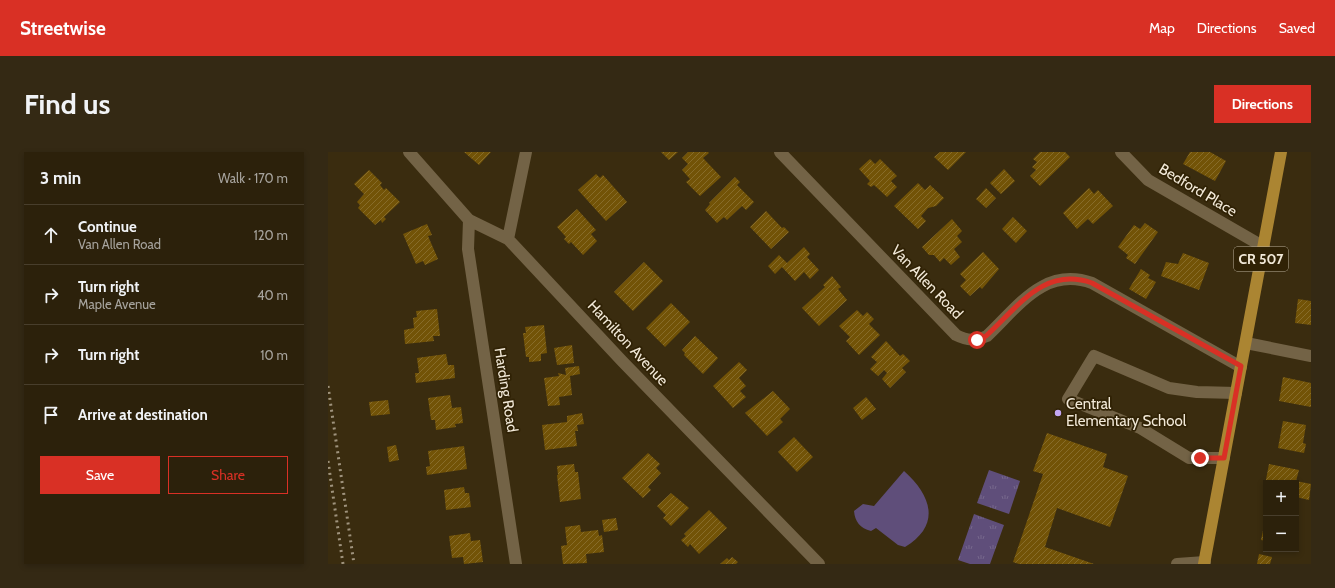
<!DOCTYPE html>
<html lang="en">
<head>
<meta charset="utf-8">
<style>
  :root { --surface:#2c210b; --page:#342914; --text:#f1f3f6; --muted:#a6a39d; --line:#483e2c; --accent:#d93025 }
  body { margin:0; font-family:Cabin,sans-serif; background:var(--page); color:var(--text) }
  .controls { position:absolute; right:12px; bottom:12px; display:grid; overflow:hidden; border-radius:0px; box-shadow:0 2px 6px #0003 }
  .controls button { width:36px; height:36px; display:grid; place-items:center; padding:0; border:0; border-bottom:1px solid var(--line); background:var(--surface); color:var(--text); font:20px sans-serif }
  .stop { position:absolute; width:12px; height:12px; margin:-9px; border:3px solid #d93025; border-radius:50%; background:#fff }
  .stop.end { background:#d93025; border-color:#fff; box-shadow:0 1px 4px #0008 }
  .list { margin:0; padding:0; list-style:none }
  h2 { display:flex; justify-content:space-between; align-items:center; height:52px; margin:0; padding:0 16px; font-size:17px }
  h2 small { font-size:13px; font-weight:400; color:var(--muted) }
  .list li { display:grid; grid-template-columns:26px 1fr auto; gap:12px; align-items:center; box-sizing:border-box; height:60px; padding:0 16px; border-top:1px solid var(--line) }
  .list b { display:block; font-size:15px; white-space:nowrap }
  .list p { margin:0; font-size:13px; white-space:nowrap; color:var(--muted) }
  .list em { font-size:13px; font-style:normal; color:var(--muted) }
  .actions { display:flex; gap:8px; padding:12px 16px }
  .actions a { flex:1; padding:9px 0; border:1px solid var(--accent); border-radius:0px; text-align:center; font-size:14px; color:var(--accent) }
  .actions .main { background:var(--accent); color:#fff }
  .icon { flex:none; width:22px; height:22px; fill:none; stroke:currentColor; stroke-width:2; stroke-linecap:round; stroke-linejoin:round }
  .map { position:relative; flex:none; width:983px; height:412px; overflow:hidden; border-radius:0px }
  header { display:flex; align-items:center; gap:24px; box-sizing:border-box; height:56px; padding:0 20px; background:var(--accent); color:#fff }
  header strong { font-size:19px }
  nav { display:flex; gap:22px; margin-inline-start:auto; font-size:14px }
  .intro { display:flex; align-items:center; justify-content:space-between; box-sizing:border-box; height:96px; padding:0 24px }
  h1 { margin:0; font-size:28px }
  .button { padding:10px 18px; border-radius:0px; background:var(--accent); color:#fff; font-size:14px; font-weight:700 }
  main { display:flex; gap:24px; padding:0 24px }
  aside { flex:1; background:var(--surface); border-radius:0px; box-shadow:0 2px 6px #0003 }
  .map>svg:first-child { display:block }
  .park { fill:url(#park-tufts) }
  .garden { fill:#5f4e7a }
  .building { fill:url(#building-hatch) }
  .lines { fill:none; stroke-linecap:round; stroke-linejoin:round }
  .minor { stroke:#736346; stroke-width:12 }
  .major { stroke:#ab8532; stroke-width:12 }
  .rail { stroke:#9f937d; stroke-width:3; stroke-dasharray:2 4; stroke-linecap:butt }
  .route { stroke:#d93025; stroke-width:5 }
  .poi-dot { fill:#c3a7f2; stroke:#302205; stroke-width:1.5 }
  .labels { text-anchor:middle; stroke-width:3.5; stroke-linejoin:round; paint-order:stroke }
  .shield { fill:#302205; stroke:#b8ad99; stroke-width:1 }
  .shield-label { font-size:14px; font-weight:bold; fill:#f2e9d8 }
  .street-label { font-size:15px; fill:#f2e9d8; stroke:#302205 }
  .poi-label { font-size:15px; fill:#f2e9d8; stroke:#302205; text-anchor:start }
</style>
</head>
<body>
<header>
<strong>Streetwise</strong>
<nav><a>Map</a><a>Directions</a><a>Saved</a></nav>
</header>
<div class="intro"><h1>Find us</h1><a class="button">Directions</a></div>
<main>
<aside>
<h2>3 min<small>Walk · 170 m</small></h2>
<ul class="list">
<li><svg class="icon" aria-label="ahead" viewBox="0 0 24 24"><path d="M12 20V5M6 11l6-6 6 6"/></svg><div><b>Continue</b><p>Van Allen Road</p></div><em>120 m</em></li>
<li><svg class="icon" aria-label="right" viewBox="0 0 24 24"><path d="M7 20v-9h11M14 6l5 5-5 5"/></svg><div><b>Turn right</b><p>Maple Avenue</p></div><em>40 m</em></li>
<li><svg class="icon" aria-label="right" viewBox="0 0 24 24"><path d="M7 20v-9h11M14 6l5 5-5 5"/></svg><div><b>Turn right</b></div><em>10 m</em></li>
<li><svg class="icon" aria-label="arrive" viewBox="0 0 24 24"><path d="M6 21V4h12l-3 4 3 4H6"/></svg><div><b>Arrive at destination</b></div></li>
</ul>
<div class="actions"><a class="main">Save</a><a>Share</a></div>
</aside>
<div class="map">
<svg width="983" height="412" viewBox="0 0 983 412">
  <defs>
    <pattern id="park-tufts" width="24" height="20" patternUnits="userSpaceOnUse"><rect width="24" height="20" fill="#5f4e7a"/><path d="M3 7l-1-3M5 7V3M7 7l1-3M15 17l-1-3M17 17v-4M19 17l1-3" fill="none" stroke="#76688c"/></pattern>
    <pattern id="building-hatch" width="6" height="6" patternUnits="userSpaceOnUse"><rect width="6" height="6" fill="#725307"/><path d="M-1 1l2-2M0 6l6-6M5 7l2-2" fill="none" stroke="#876c2a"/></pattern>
  </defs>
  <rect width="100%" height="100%" fill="#3a2c0f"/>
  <path class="park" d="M661 318 692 329 681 362 649 351Z
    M646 362 676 373 662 412H642L630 408Z"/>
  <path class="garden" d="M576 319C604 344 613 373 577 395L570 393 548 376 543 379C532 376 527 370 526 359L535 352 546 354Z"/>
  <path class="building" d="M136 0H163L151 13Z
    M333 0H350L341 8Z
    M360 0H380L381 1 375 6 393 25 372 44 358 30 362 27 354 18 360 12 354 6Z
    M612 0H638L620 18 606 5Z
    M712 0H737L742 5 712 34 702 24 708 18 704 15 709 10 705 7Z
    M862 0H882L898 9 887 29 855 12Z
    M542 7 547 12 552 7 569 24 563 29 569 35 559 45 546 33 543 35 539 32 542 29 531 17Z
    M676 17 687 29 673 42 662 31Z
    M41 18 54 31 52 33 56 38 58 36 72 50 56 65 58 67 54 71 53 68 47 73 30 56 32 53 29 50 36 42 26 32Z
    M268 22 272 26 275 23 299 50 278 69 250 38Z
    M407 25 412 30 409 33 426 50 418 58 414 54 399 68 396 65 389 71 377 58 382 52 381 51Z
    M590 31 597 38 602 33 616 46 608 54 600 56 593 64 598 69 590 77 566 54Z
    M658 36 668 46 658 56 648 47Z
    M761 36 766 42 770 38 785 54 765 72 760 67 749 77 735 61Z
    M249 57 268 78 263 82 269 89 255 103 243 90 241 92 236 87 238 85 229 75Z
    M438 59 454 76 456 75 461 80 443 97 422 75Z
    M685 65 699 79 688 91 674 77Z
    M624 67 634 79 629 84 634 90 626 97 632 105 623 113 616 106 612 110 606 103H601L594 95Z
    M817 71 830 80 807 112 798 106 800 103 790 95 806 73 812 77Z
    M99 72 104 83 100 84 110 107 97 113 95 109 88 112 75 82Z
    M476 95 482 102 479 105 491 118 482 127 476 120 467 129 454 115 447 122 440 114 451 103 459 111Z
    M655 100 671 117 654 137 652 135 642 144 632 134 638 128 632 122Z
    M855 101 881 111 871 138 833 124 838 110 850 112Z
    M316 110 335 129 305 159 286 140Z
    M813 117 822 123 820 126 828 130 818 147 801 137Z
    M504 124 513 135 510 137 519 148 491 174 474 156 497 135 495 133Z
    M970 147 983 149V173L967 171Z
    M343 151 362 170 337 195 318 176Z
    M109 157 112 184H105L106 189 77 192 76 178 86 176 85 166 89 165 88 159Z
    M529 158 535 164 539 160 546 167 541 172 552 183 531 203 518 189 522 185 511 174Z
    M216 173 219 201 213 202V209L201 210V205H198L195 181H198L197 175Z
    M367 184 390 206 375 222 356 203 357 201 354 198Z
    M558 189 572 204 575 202 582 209 574 216 578 220 562 236 554 227 559 221 556 218 550 224 542 217 549 210 543 205Z
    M244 193 246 211 229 213 226 196Z
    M118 202 120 213H126L127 226 88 231 87 221H91L89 206Z
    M411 210 419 218 411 226 418 234 412 239 418 245 405 256 385 234Z
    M251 214 252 222 242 224 244 243 231 245 232 253 220 254 216 226 231 224 230 221 238 223 237 216Z
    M955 225 983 231V255L951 249Z
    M445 239 462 257 452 267 455 270 439 284 417 261Z
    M122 243 124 256 133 255 135 271 127 272 128 275 108 278 107 268H103L100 246Z
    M538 245 548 257 534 268 525 256Z
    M60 248 62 262 43 264 41 250Z
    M254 261 256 272 249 273 250 279H247L249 294 217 298 214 273 239 270V264Z
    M955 269 978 273 975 291 978 292 976 301 950 296Z
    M719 281 779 302 775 315 800 324 782 375 729 356 717 395 766 412H691L685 410 715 322 705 319Z
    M466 285 485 305 469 320 450 300Z
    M68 293 71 308 61 310 59 295Z
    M136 294 139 317 99 323 98 315 102 314 100 299Z
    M320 301 332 312 328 316 333 321 320 335 323 338 315 346 294 326Z
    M246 312 247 320H250L253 347 232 350 229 323H230L229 314Z
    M941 312 971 318 968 329 983 332 981 348 968 345V331H938V339L936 338Z
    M136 335 137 341H141L143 355 118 358 116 338Z
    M343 341 361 356 343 374 335 366 338 363 329 354Z
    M381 358 399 376 371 402 362 392 360 395 353 388 358 384 356 382Z
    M288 366 290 378 276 380 274 368Z
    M937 369H938V389L933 388Z
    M252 373 253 380 270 378 271 384 274 383 276 400 258 402 259 411 235 412 233 394 239 393 237 375Z
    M142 381 143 389 152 388 155 410 136 412 135 405 124 406 121 384Z
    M931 402 944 405 942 412H929Z
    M404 405 410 410 408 412H392L399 406 401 408Z"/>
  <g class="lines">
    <path class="minor" d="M81 0 141 68 180 87 294 209 491 412
      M452 0 628 183C640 189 647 189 659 184 690 155 716 114 764 131L913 215
      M793 0 820 28 936 95
      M141 68 140 97 188 412
      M180 87 198 0
      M918 191 983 204
      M896 306H861L812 276 740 247 766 204 841 236 869 240 908 241
      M849 412 877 410"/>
    <path class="major" d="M876 412 953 0"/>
    <path class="rail" d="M0 234 26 412
      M0 309 15 412"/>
  </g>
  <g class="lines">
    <path class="route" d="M649 188 658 184C690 155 716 114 764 131L913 214 896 306H872"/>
  </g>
  <circle class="poi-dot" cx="730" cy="261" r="4"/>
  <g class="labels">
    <rect class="shield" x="906" y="95" width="54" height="24" rx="3"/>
    <g class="shield-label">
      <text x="933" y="112">CR 507</text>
    </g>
    <g class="street-label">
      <text transform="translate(870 38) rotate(31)" y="5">Bedford Place</text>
      <text transform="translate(599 130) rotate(46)" y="5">Van Allen Road</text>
      <text transform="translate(300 191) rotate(47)" y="5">Hamilton Avenue</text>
      <text transform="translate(178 238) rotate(81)" y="5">Harding Road</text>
    </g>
    <g class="poi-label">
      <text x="738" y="257">Central<tspan x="738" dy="17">Elementary School</tspan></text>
    </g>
  </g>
</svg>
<div class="controls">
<button>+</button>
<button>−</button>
</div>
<div class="stop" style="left:649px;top:188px"></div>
<div class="stop end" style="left:872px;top:306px"></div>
</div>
</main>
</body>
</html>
